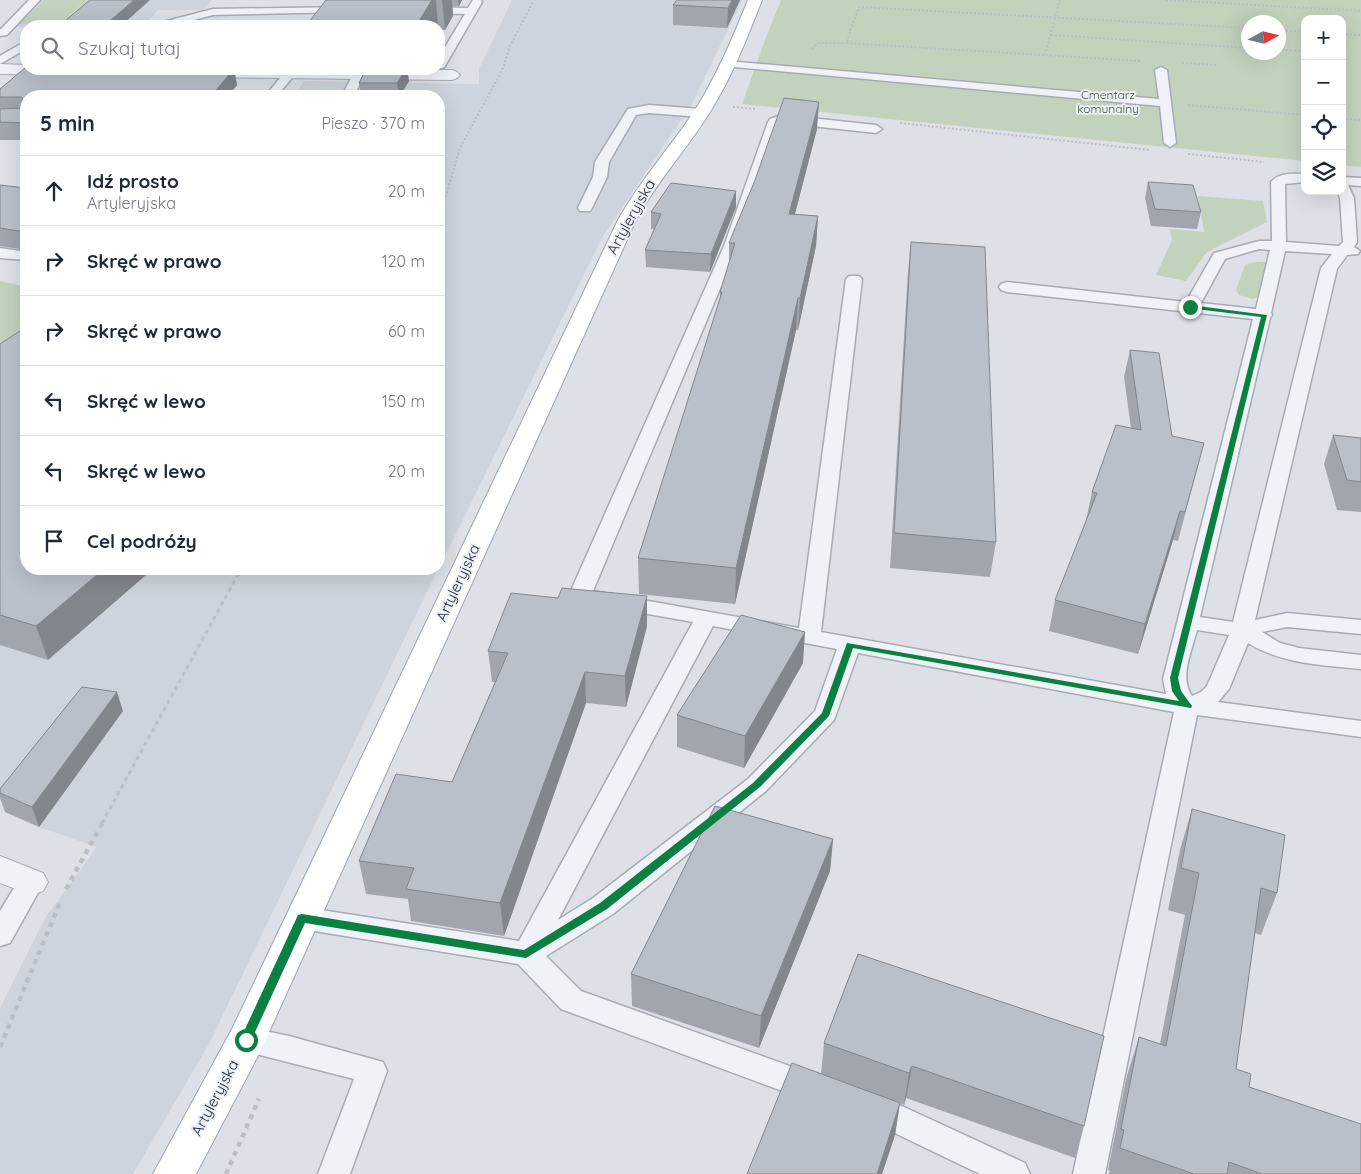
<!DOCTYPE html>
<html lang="pl">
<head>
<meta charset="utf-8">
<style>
  :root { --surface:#fff; --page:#f6f6f7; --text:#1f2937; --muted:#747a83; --line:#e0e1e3 }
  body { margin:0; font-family:Quicksand,sans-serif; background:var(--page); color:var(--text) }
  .controls { position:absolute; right:15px; top:15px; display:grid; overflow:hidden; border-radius:10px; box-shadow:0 5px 20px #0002 }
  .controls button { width:45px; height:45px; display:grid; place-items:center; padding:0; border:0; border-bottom:1px solid var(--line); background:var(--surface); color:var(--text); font:25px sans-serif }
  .compass { position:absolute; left:1241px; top:15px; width:45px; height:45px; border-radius:50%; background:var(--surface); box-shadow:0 5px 20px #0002; rotate:82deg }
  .stop { position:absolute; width:15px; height:15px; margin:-11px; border:4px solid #0b8043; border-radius:50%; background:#fff }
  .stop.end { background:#0b8043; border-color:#fff; box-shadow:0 1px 5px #0008 }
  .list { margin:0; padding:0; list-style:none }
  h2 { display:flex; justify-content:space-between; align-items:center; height:65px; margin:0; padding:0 20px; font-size:21px }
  h2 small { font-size:16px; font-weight:400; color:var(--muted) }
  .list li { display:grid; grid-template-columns:32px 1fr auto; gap:15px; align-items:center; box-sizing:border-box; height:70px; padding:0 20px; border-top:1px solid var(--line) }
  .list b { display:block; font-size:19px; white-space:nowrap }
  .list p { margin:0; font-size:16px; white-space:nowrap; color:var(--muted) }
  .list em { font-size:16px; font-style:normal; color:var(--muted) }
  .icon { flex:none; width:28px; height:28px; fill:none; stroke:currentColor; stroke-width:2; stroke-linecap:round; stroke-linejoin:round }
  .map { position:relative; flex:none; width:1361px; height:1174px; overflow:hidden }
  .search { position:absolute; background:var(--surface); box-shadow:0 5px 20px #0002; left:20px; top:20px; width:425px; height:55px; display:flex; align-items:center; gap:12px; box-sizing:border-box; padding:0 18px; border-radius:20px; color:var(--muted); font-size:19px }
  .panel { position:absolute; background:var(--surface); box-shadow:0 5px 20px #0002; left:20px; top:90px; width:425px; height:485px; border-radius:20px }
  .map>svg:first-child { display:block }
  .built { fill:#ced4dd }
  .green { fill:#c2d2bd; fill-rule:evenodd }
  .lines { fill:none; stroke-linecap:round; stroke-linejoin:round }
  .lane-casing { stroke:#a6abb5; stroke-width:3 }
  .street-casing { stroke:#a6abb5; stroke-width:2 }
  .primary-casing { stroke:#9ba5b4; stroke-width:2 }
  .path-far2 { stroke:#babfc6; stroke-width:2; stroke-dasharray:2 2; stroke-linecap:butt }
  .path-far1 { stroke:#babfc6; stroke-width:3; stroke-dasharray:4 4; stroke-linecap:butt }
  .path { stroke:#babfc6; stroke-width:4.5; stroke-dasharray:5 5; stroke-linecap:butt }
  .lane { fill:#eff2f6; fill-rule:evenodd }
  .street { fill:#eff2f6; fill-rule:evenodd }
  .primary { fill:#fff; fill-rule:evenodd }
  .wall { fill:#a0a5ae }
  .shaded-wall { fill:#82868d }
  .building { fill:#bac0ca; stroke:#82868d }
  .route { fill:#0b8043 }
  .labels { text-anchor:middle; stroke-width:4; stroke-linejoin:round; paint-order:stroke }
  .far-park-label { font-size:12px; fill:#3a5b32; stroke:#ecf0f5 }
  .street-label { font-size:15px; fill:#252e3f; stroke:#ecf0f5 }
</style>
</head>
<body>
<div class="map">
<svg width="1361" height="1174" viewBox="0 0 1361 1174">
  <rect width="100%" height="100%" fill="#dde1e7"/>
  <path class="built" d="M40 0H212L203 10H158L145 25 13 27Z
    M512 0H742L692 104 603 236 439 568V96H295L304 81 479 84V69Z
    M0 380 26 569H438L209 1044 133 1174H0V1008L45 918 97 847 39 827 5 811 15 799 0 794Z"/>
  <path class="green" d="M44 0H87L60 24H19Z
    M781 0H1361V167L1342 165V19H1305V161L742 104 765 40ZM1248 22H1278V52H1248Z
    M252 21 300 23 301 25H182Z
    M1198 196 1263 201 1267 222 1207 252 1186 281 1156 275 1172 240 1170 229 1204 232Z
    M1254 262H1267L1269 265 1263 296 1252 299 1239 295 1236 290 1245 265Z
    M0 281 26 287V337L0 353Z"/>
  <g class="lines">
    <g class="lane-casing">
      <path id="lane" d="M29 0H40L7 35 0 36V30Z
        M473 0H481L482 2 445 66 443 68 436 69H439V57L465 14 424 13 419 10 424 7 468 8Z
        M346 7 351 10 350 12 213 15 171 26H154L155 24 213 9Z
        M26 41V49L0 64V56Z
        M727 61 1159 99 1155 70 1161 67 1167 70 1176 143 1170 147 1164 143 1160 106 723 66 721 64Z
        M290 69 296 73 277 96H265L286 71Z
        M359 70 365 74 354 96H342L353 74Z
        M649 105 701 109 707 113 701 117 649 113 636 115 609 162 607 177 592 208 590 211H580L578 208 593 177 595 162 626 112 628 109Z
        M782 115 876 125 882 129 876 133 783 123 780 124 738 246 593 591 799 628 846 279 849 276H859L862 279 821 632 1166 694 1163 679 1253 319 1007 292 1001 290 999 287 1001 284 1007 282 1186 302 1214 253 1259 241H1272L1271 182C1280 172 1292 174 1305 174V182L1285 184 1286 242 1339 246 1343 242 1340 198 1337 191H1342V177L1361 178V186L1348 185 1354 198 1357 242 1354 247 1360 251 1358 254 1347 255 1337 269 1255 620 1287 613 1361 620V634L1287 627 1262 632 1280 643 1299 648 1361 655V669C1322 665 1282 664 1248 643L1229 689 1218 702 1361 721V737L1197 715 1105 1174H1073L1174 712 858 653 834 720 766 791 613 914 546 956 581 991 823 1078 827 1088 823 1098 812 1102 561 1009 518 964 302 929 292 926 288 918 292 910 302 907 519 941 693 622 580 602 572 600 569 595 724 246 768 122 770 119ZM1259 249 1270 250 1256 309 1201 303 1225 259ZM1285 251 1332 254 1321 268 1233 622 1200 617 1270 318 1272 315 1271 313ZM713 626 837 649 815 711 748 779 593 898 558 920ZM1197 630 1229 635 1207 686 1201 692 1192 696C1179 678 1192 650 1197 630Z
        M0 248 26 252V260L0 258Z
        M31 872 40 875 44 882 10 943 0 946V911L22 875Z
        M246 1027 289 1036 383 1062 387 1071 350 1174H318L354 1079 236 1049 231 1040 236 1031Z
        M871 1095 904 1107 1025 1163 1030 1174H980L882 1127 860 1119 856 1109 860 1099Z"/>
    </g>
    <g class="street-casing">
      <path id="street" d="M0 64 26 65V69L69 70 66 73 61 75 0 74Z
        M191 69 452 70 457 72 460 75 457 78 452 80 196 77 191 75 188 72Z
        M0 856 43 873 48 882 43 891 31 895 0 883Z"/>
    </g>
    <g class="primary-casing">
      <path id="primary" d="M748 0H762C747 38 732 77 710 112 687 149 657 181 636 220L260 1052 196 1174H153L232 1029 618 220C639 182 668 150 693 113 716 78 732 39 748 0Z"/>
    </g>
    <path class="path-far2" d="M1166 0 1361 11
      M1278 30 1305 32
      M1342 34 1361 35
      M1051 35 1248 48
      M812 49 818 43H846
      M1278 50 1305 51
      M1045 55 1060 0
      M1140 61 846 43 859 7 1248 28
      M1182 63 1218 65
      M1188 105 1305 115
      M733 107 755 109
      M1342 119 1360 120
      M900 123 1150 150
      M1188 154 1264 162
      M439 220 460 148 503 68 510 46 534 0"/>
    <path class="path-far1" d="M102 823 241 569"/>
    <path class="path" d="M66 889 103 822
      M0 1047 61 900
      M226 1174 259 1099"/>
    <use href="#lane" class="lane"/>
    <use href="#street" class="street"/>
    <use href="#primary" class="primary"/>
  </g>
  <path class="wall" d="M326 0H462L459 6H452L453 16 445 30H439V26H310L309 22Z
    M677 0H740L727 28 673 25V5Z
    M234 69 237 85 228 96H26V140H0V89Z
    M366 69H407L409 81 400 96H361L359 83Z
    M817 129 795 214 818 216 816 246 798 330H796L735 604 639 594 638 558 720 300V292L729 264V243Z
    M1148 182 1201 212 1197 229 1151 226 1145 198Z
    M0 185 26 188V250L0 246Z
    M736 191V207L710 272 646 267 645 250 654 229H651V212Z
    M911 242 996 542 990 577 890 568 908 271Z
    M0 344 48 660 0 645Z
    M1130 350 1172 436 1204 443 1178 541 1173 540 1138 654 1049 631 1055 600 1086 521V520L1092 492 1131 428 1124 377Z
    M1333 435 1361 438V512L1337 510 1324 464Z
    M647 596V626L626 707 586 703 504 936 411 921 408 899 366 894 359 861 452 782 495 682H492L488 651 558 598Z
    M803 663 744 768 677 747V715Z
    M123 711 39 827 5 812 0 798V789Z
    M1192 809 1277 893 1261 935 1255 933 1236 1069 1249 1087 1361 1174H1109L1110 1171 1108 1170 1126 1079 1139 1037 1160 1044 1185 915 1168 910 1180 850Z
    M833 839 830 871 759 1048 632 1006 631 974Z
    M858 954 1084 1126 1075 1158 906 1098 904 1105 900 1103 895 1135 882 1174H747L821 1074 824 1043Z"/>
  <path class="shaded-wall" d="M134 0H150L121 26H104Z
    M432 0H436L438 26H416Z
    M442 0H452L453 16 445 30Z
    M458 0H462L459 6Z
    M732 0H740L727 28 728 8Z
    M234 69 237 85 228 96H211Z
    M406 69H407L409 81 400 96H399L397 83Z
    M819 102 817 129 787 244 789 214Z
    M736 191V207L710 272 711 254Z
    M818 216 816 246 798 330 800 298Z
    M798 298 796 330 735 604 736 568Z
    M1180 511 1173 540 1138 654 1145 624Z
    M104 569H153L48 660 36 626Z
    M647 596V626L626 707 625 676Z
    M805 632 803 663 744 768 745 736Z
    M585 672 586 703 504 936 500 903Z
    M117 692 123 711 39 827 32 807Z
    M833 839 830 871 759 1048 761 1016Z
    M912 1066 906 1098 904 1105 909 1073Z
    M900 1103 895 1135 882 1174H877Z"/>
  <path class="building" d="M90 0H134L104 26H59Z
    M326 0H432L416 26H375L376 23 309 22Z
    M677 0H732L728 8 673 5Z
    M26 67V69H234L211 96H26V123L0 122V109L23 108V99L21 97H0V89Z
    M366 69H406L397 83H359Z
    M288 95 343 96H287Z
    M784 98 819 102 789 214 818 216 800 298H798L736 568 638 558 722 292H720L735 243H729L755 180Z
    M1148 182 1193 185 1201 212 1155 209Z
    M671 183 736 191 711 254 645 250 661 214 651 212Z
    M0 185 26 188V232L0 228Z
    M911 242 985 247 996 542 894 533Z
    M26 327V569H104L36 626 0 615V344Z
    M1130 350 1159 353 1172 436 1204 443 1185 512 1180 511 1145 624 1055 600 1097 493 1092 492 1116 425 1141 430Z
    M1333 435 1361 438V482L1347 480Z
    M562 588 647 596 625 676 585 672 500 903 406 889 414 868 359 861 396 774 452 782 508 653 488 651 511 593 558 598Z
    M741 615 805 632 745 736 677 715Z
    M82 687 117 692 32 807 0 793V789Z
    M715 806 833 839 761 1016 631 974Z
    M1192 809 1285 835 1277 893 1261 888 1236 1069 1251 1074 1249 1087 1361 1124V1174H1262L1229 1162 1227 1174H1194L1120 1148 1124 1130 1121 1129 1139 1037 1166 1046 1199 873 1181 868Z
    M858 954 1104 1036 1084 1126 912 1066 909 1073 824 1043Z
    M792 1063 900 1103 877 1174H747Z"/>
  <path class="route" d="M1190 305 1267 315 1178 678 1181 691 1192 706 1191 708 853 648 829 716 760 787 607 909 526 958 305 923 250 1043H242L240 1040 298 915 302 914 524 950 600 903 753 783 822 713 847 643 1179 701 1172 691 1170 678 1261 317 1188 308Z"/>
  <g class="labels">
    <g class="far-park-label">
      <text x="1108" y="99">Cmentarz<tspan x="1108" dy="14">komunalny</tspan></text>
    </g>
    <g class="street-label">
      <text transform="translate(631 217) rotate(-61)" y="5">Artyleryjska</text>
      <text transform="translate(458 583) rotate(-65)" y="5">Artyleryjska</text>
      <text transform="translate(215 1098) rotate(-62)" y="5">Artyleryjska</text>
    </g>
  </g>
</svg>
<div class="controls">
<button>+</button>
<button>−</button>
<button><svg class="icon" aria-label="locate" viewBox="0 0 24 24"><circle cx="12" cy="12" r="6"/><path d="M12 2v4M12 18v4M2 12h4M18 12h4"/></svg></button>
<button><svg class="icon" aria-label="layers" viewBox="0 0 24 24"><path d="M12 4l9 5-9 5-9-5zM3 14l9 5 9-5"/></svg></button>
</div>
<svg class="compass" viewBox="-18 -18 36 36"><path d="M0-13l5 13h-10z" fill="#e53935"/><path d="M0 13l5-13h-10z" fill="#747a83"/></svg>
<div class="stop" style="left:246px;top:1040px"></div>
<div class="stop end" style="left:1190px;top:307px"></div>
<div class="search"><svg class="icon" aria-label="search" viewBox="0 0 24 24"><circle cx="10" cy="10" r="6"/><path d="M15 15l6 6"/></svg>Szukaj tutaj</div>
<section class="panel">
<h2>5 min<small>Pieszo · 370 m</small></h2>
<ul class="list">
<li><svg class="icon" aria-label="ahead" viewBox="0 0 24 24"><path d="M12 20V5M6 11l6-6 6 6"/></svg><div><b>Idź prosto</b><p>Artyleryjska</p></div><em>20 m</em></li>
<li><svg class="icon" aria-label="right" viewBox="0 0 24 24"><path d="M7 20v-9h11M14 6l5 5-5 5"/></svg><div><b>Skręć w prawo</b></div><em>120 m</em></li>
<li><svg class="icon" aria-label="right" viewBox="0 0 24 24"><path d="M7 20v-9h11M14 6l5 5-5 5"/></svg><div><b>Skręć w prawo</b></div><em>60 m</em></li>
<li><svg class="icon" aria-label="left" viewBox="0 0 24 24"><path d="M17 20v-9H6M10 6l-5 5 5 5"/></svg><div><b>Skręć w lewo</b></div><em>150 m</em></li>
<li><svg class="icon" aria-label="left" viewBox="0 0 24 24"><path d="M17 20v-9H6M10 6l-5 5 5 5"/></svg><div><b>Skręć w lewo</b></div><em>20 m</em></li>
<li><svg class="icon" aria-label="arrive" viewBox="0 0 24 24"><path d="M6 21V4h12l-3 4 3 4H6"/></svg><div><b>Cel podróży</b></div></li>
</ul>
</section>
</div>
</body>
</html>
